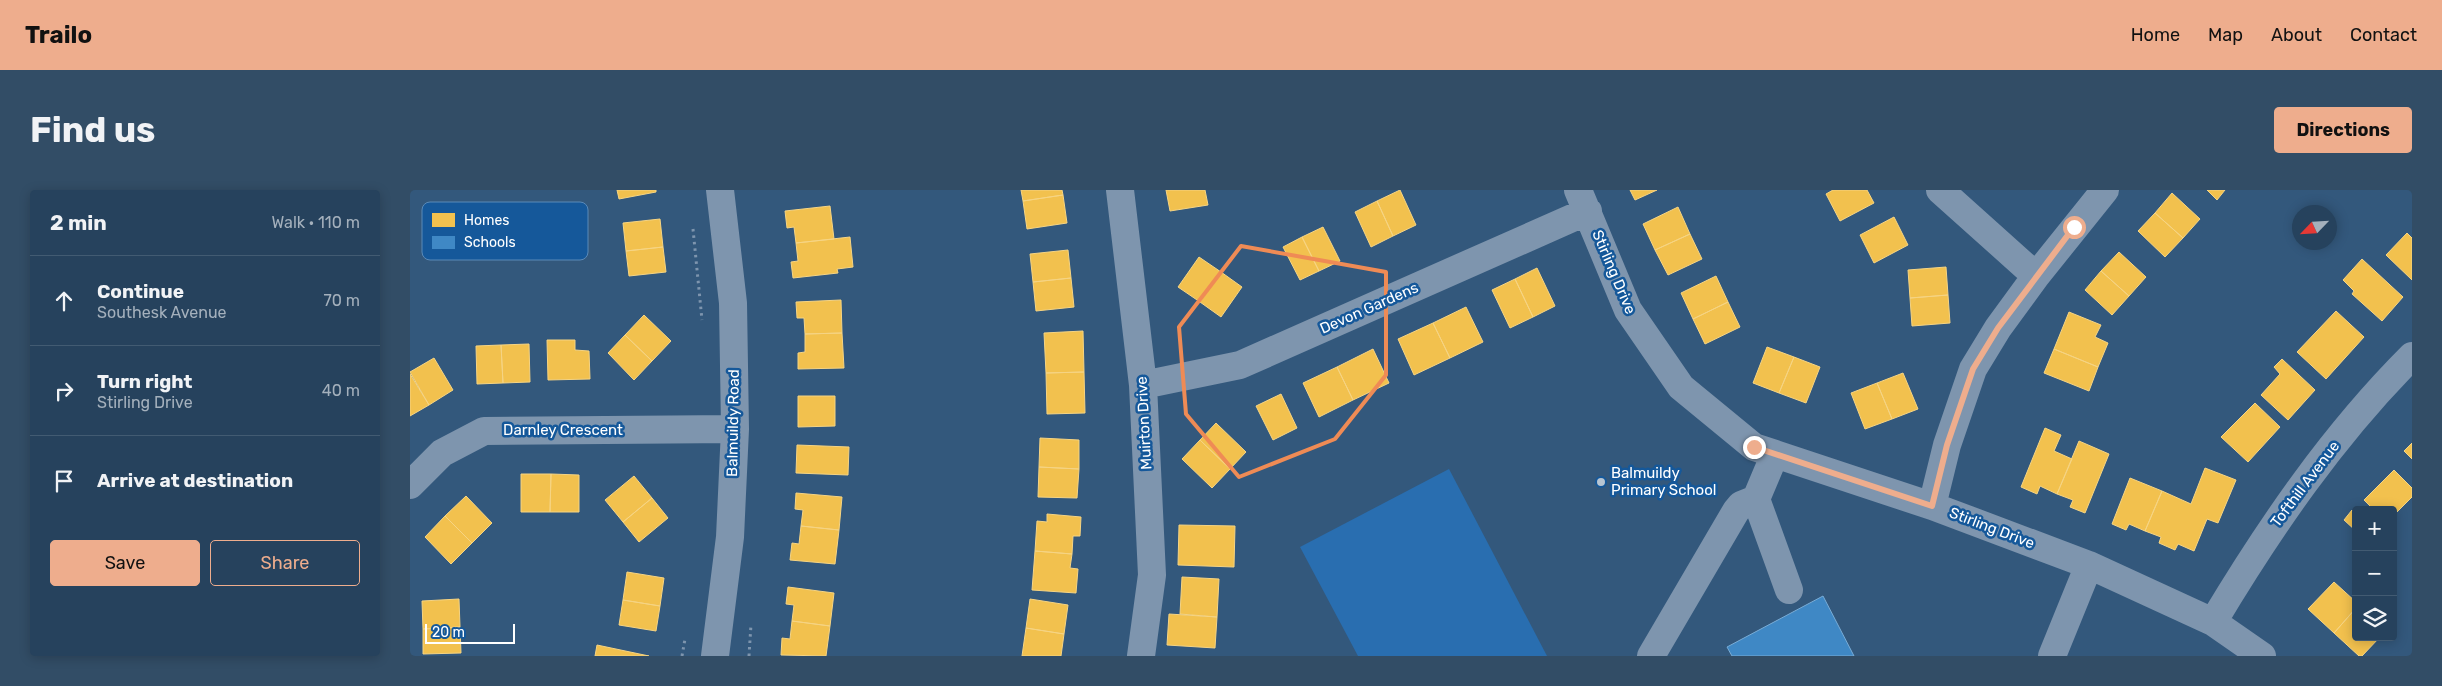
<!DOCTYPE html>
<html lang="en">
<head>
<meta charset="utf-8">
<style>
  :root { --surface:#26425d; --page:#324d66; --text:#f1f3f6; --muted:#a4b0bc; --line:#425b72; --accent:#eead8d }
  body { margin:0; font-family:Rubik,sans-serif; background:var(--page); color:var(--text) }
  .controls { position:absolute; right:15px; bottom:15px; display:grid; overflow:hidden; border-radius:5px; box-shadow:0 2px 12px #0003 }
  .controls button { width:45px; height:45px; display:grid; place-items:center; padding:0; border:0; border-bottom:1px solid var(--line); background:var(--surface); color:var(--text); font:25px sans-serif }
  .compass { position:absolute; left:1882px; top:15px; width:45px; height:45px; border-radius:50%; background:var(--surface); box-shadow:0 2px 12px #0003; rotate:245deg }
  .scale { position:absolute; left:15px; bottom:12px; width:90px; box-sizing:border-box; padding-left:5px; border:2px solid #fff; border-top:0; font-size:14px; line-height:18px; white-space:nowrap; color:#fff; -webkit-text-stroke:4px #15589a; paint-order:stroke }
  .stop { position:absolute; width:15px; height:15px; margin:-11px; border:4px solid #eead8d; border-radius:50%; background:#fff }
  .stop.end { background:#eead8d; border-color:#fff; box-shadow:0 1px 5px #0008 }
  .list { margin:0; padding:0; list-style:none }
  h2 { display:flex; justify-content:space-between; align-items:center; height:65px; margin:0; padding:0 20px; font-size:21px }
  h2 small { font-size:16px; font-weight:400; color:var(--muted) }
  .list li { display:grid; grid-template-columns:32px 1fr auto; gap:15px; align-items:center; box-sizing:border-box; height:90px; padding:0 20px; border-top:1px solid var(--line) }
  .list b { display:block; font-size:19px; white-space:nowrap }
  .list p { margin:0; font-size:16px; white-space:nowrap; color:var(--muted) }
  .list em { font-size:16px; font-style:normal; color:var(--muted) }
  .actions { display:flex; gap:10px; padding:15px 20px }
  .actions a { flex:1; padding:11px 0; border:1px solid var(--accent); border-radius:5px; text-align:center; font-size:18px; color:var(--accent) }
  .actions .main { background:var(--accent); color:#111 }
  .icon { flex:none; width:28px; height:28px; fill:none; stroke:currentColor; stroke-width:2; stroke-linecap:round; stroke-linejoin:round }
  .map { position:relative; flex:none; width:2002px; height:466px; overflow:hidden; border-radius:5px }
  header { display:flex; align-items:center; gap:30px; box-sizing:border-box; height:70px; padding:0 25px; background:var(--accent); color:#111 }
  header strong { font-size:24px }
  nav { display:flex; gap:28px; margin-inline-start:auto; font-size:18px }
  .intro { display:flex; align-items:center; justify-content:space-between; box-sizing:border-box; height:120px; padding:0 30px }
  h1 { margin:0; font-size:35px }
  .button { padding:12px 22px; border-radius:5px; background:var(--accent); color:#111; font-size:18px; font-weight:700 }
  main { display:flex; gap:30px; padding:0 30px }
  aside { flex:1; background:var(--surface); border-radius:5px; box-shadow:0 2px 12px #0003 }
  .map>svg:first-child { display:block }
  .green { fill:#296eb0 }
  .homes { fill:#f2c14e; stroke:#f6d483 }
  .schools { fill:#3f88c5; stroke:#79acd6 }
  .lines { fill:none; stroke-linecap:round; stroke-linejoin:round }
  .path { stroke:#7e95ae; stroke-width:3; stroke-dasharray:2.5 4; stroke-linecap:butt }
  .minor { stroke:#7e95ae; stroke-width:28 }
  .route { stroke:#eead8d; stroke-width:6 }
  .marked { fill:none; stroke:#ef8b55; stroke-width:4; stroke-linejoin:round }
  .poi-dot { fill:#b8c5d1; stroke:#15589a; stroke-width:2 }
  .labels { text-anchor:middle; stroke-width:5; stroke-linejoin:round; paint-order:stroke }
  .street-label { font-size:15px; fill:#fff; stroke:#15589a }
  .poi-label { font-size:15px; fill:#fff; stroke:#15589a; text-anchor:start }
  .key { fill:#15589a; stroke:#5b8ab8; stroke-width:1 }
  .key-label { font-size:14px; fill:#fff }
</style>
</head>
<body>
<header>
<strong>Trailo</strong>
<nav><a>Home</a><a>Map</a><a>About</a><a>Contact</a></nav>
</header>
<div class="intro"><h1>Find us</h1><a class="button">Directions</a></div>
<main>
<aside>
<h2>2 min<small>Walk · 110 m</small></h2>
<ul class="list">
<li><svg class="icon" aria-label="ahead" viewBox="0 0 24 24"><path d="M12 20V5M6 11l6-6 6 6"/></svg><div><b>Continue</b><p>Southesk Avenue</p></div><em>70 m</em></li>
<li><svg class="icon" aria-label="right" viewBox="0 0 24 24"><path d="M7 20v-9h11M14 6l5 5-5 5"/></svg><div><b>Turn right</b><p>Stirling Drive</p></div><em>40 m</em></li>
<li><svg class="icon" aria-label="arrive" viewBox="0 0 24 24"><path d="M6 21V4h12l-3 4 3 4H6"/></svg><div><b>Arrive at destination</b></div></li>
</ul>
<div class="actions"><a class="main">Save</a><a>Share</a></div>
</aside>
<div class="map">
<svg width="2002" height="466" viewBox="0 0 2002 466">
  <rect width="100%" height="100%" fill="#33587c"/>
  <path class="green" d="M1039 279 1137 466H948L890 357Z"/>
  <path class="homes" d="M207 0H246V2L209 9Z
    M611 0H652L653 5 613 11Z
    M756 0H795L798 15 760 21Z
    M990 0 1006 35 983 46 967 11Z
    M1220 0H1247L1225 10Z
    M1423 0H1457L1464 13 1430 31 1416 4Z
    M1797 0H1815L1807 10Z
    M1762 3 1790 29 1773 48 1745 23Z
    M653 5 657 33 617 39 613 11Z
    M967 11 983 46 961 57 945 22Z
    M420 16 424 49 386 53 384 37 377 38 375 21Z
    M1268 17 1280 44 1245 60 1233 34Z
    M1745 23 1773 48 1755 67 1728 41Z
    M1484 27 1498 55 1464 73 1450 45Z
    M250 29 253 57 216 61 213 33Z
    M913 37 930 71 909 81 892 47Z
    M1997 43 2002 48V90L1976 65Z
    M1280 44 1292 69 1258 85 1245 60Z
    M440 47 443 77 427 79 428 83 383 88 381 72 388 71 386 53Z
    M892 47 909 81 890 90 873 57Z
    M253 57 256 82 219 86 216 61Z
    M658 60 661 88 623 92 620 64Z
    M1709 62 1736 87 1719 106 1691 81Z
    M789 67 811 82 790 112 768 97Z
    M1952 69 1993 107 1972 131 1942 104 1944 101 1933 90Z
    M1536 77 1538 105 1500 108 1498 80Z
    M1127 78 1145 116 1123 127 1105 89Z
    M1691 81 1719 106 1702 125 1675 100Z
    M811 82 832 97 811 127 790 112Z
    M1306 86 1318 112 1283 129 1271 103Z
    M661 88 664 117 626 121 623 92Z
    M1105 89 1123 127 1100 138 1082 100Z
    M1538 105 1540 133 1502 136 1500 108Z
    M431 110 432 143 395 144 394 128H387L386 112Z
    M1318 112 1330 137 1295 154 1283 129Z
    M1056 117 1073 152 1040 168 1023 133Z
    M1926 121 1954 147 1916 189 1887 162Z
    M1659 122 1691 135 1685 147 1698 153 1688 177 1644 159Z
    M234 125 261 151 242 171 215 145Z
    M1023 133 1040 168 1004 185 988 149Z
    M673 141 674 182 636 183 634 143Z
    M432 143 434 178 388 179V163L395 162V144Z
    M215 145 242 171 224 190 198 163Z
    M137 150H165V160L179 161 180 189 138 190Z
    M119 154 120 192 93 193 91 155Z
    M91 155 93 193 67 194 66 156Z
    M1357 157 1384 167 1369 203 1343 193Z
    M963 159 979 193 943 210 927 177Z
    M1644 159 1688 177 1679 201 1634 183Z
    M1384 167 1410 177 1396 213 1369 203Z
    M24 168 43 200 19 215 0 182Z
    M1872 169 1905 200 1878 230 1851 205 1870 184 1864 177Z
    M927 177 943 210 909 227 893 193Z
    M674 182 675 223 637 224 636 183Z
    M1493 183 1508 219 1482 229 1467 193Z
    M0 184 19 215 0 226Z
    M1467 193 1482 229 1455 239 1441 203Z
    M871 204 887 238 863 250 846 216Z
    M388 206H425V236L388 237Z
    M1845 213 1870 237 1838 272 1811 247Z
    M806 233 836 262 820 279 790 250Z
    M1635 238 1651 245 1644 261 1662 269 1647 304 1630 296 1627 304 1611 297Z
    M630 248 669 250V279L629 277Z
    M790 250 820 279 802 298 772 269Z
    M1669 251 1699 264 1675 323 1660 317 1663 310 1647 304Z
    M2002 253V269L1994 261Z
    M387 255 439 257 438 285 386 283Z
    M629 277 669 279 667 308 628 307Z
    M1795 278 1826 290 1808 333 1797 329 1784 361 1768 354 1765 360 1749 353 1751 347 1735 341 1752 301 1781 314Z
    M1984 280 2002 298V307L1983 326V320H1964L1954 310Z
    M111 284H141L140 322H111Z
    M141 284 169 285V322H140Z
    M224 286 242 308 213 332 195 310Z
    M1720 288 1752 301 1735 341 1719 334 1716 340 1702 334Z
    M386 303 432 307 429 340 391 336 393 320 385 319Z
    M56 306 82 333 62 353 35 326Z
    M242 308 258 328 229 352 213 332Z
    M1942 320 1946 324V341L1934 330Z
    M637 324 671 327 670 346H663L662 364 625 361 627 331 637 332Z
    M35 326 62 353 41 374 15 347Z
    M769 335 825 336 824 377 768 375Z
    M391 336 429 340 425 374 380 370 382 353 389 354Z
    M625 361 662 364 660 378 668 379 666 403 622 400Z
    M217 382 254 388 250 416 213 410Z
    M772 387 809 389 807 427 770 424Z
    M1924 392 1946 412V418L1924 443 1898 419Z
    M378 397 424 403 420 436 382 431 384 415 376 414Z
    M49 409 50 437 13 439 12 411Z
    M620 409 658 415 654 444 616 438Z
    M213 410 250 416 246 441 209 435Z
    M1946 418V447H1970L1952 466H1949L1924 443Z
    M759 424 807 427 805 458 757 455Z
    M382 431 420 436 416 466 371 465 372 448 380 449Z
    M50 437 51 463 13 464V439Z
    M616 438 654 444 651 466H612Z
    M187 455 239 466H185Z"/>
  <path class="schools" d="M1413 406 1444 466H1322L1317 457Z"/>
  <g class="lines">
    <path class="path" d="M283 39 292 130
      M272 466 275 449
      M339 466 341 434"/>
    <path class="minor" d="M710 0 733 195 742 385 731 466
      M1168 0 1218 120 1271 197 1344 257 1522 316 1679 375 1803 432 1852 466
      M1530 0 1626 86
      M733 195 830 175 1178 21
      M1365 264 1346 309 1379 400
      M0 295 32 263 74 241 325 239
      M1522 316 1537 255 1563 179 1588 138 1626 86 1695 0
      M1803 432C1860 337 1923 245 2002 166
      M305 466 320 347 325 239 323 113 310 0
      M1241 466 1326 321 1331 315 1346 309
      M1642 466 1679 375"/>
  </g>
  <g class="lines">
    <path class="route" d="M1344 257 1522 316 1537 255 1563 179 1588 138 1664 37"/>
  </g>
  <path class="marked" d="M831 56 976 82V185L925 249 829 287 776 224 769 137Z"/>
  <circle class="poi-dot" cx="1191" cy="292" r="5"/>
  <g class="labels">
    <g class="street-label">
      <text transform="translate(1204 82) rotate(67)" y="5">Stirling Drive</text>
      <text transform="translate(959 118) rotate(-24)" y="5">Devon Gardens</text>
      <text transform="translate(323 233) rotate(-89)" y="5">Balmuildy Road</text>
      <text transform="translate(734 233) rotate(-93)" y="5">Muirton Drive</text>
      <text x="153" y="245">Darnley Crescent</text>
      <text transform="translate(1895 294) rotate(-53)" y="5">Tofthill Avenue</text>
      <text transform="translate(1582 338) rotate(21)" y="5">Stirling Drive</text>
    </g>
    <g class="poi-label">
      <text x="1201" y="288">Balmuildy<tspan x="1201" dy="17">Primary School</tspan></text>
    </g>
  </g>
  <rect x="12" y="12" width="166" height="58" rx="8" class="key"/>
  <rect x="22" y="23" width="23" height="14" fill="#f2c14e"/>
  <rect x="22" y="46" width="23" height="13" fill="#3f88c5"/>
  <g class="key-label">
    <text x="54" y="35">Homes</text>
    <text x="54" y="57">Schools</text>
  </g>
</svg>
<div class="controls">
<button>+</button>
<button>−</button>
<button><svg class="icon" aria-label="layers" viewBox="0 0 24 24"><path d="M12 4l9 5-9 5-9-5zM3 14l9 5 9-5"/></svg></button>
</div>
<svg class="compass" viewBox="-18 -18 36 36"><path d="M0-13l5 13h-10z" fill="#e53935"/><path d="M0 13l5-13h-10z" fill="#a4b0bc"/></svg>
<div class="scale">20 m</div>
<div class="stop" style="left:1664px;top:37px"></div>
<div class="stop end" style="left:1344px;top:257px"></div>
</div>
</main>
</body>
</html>
